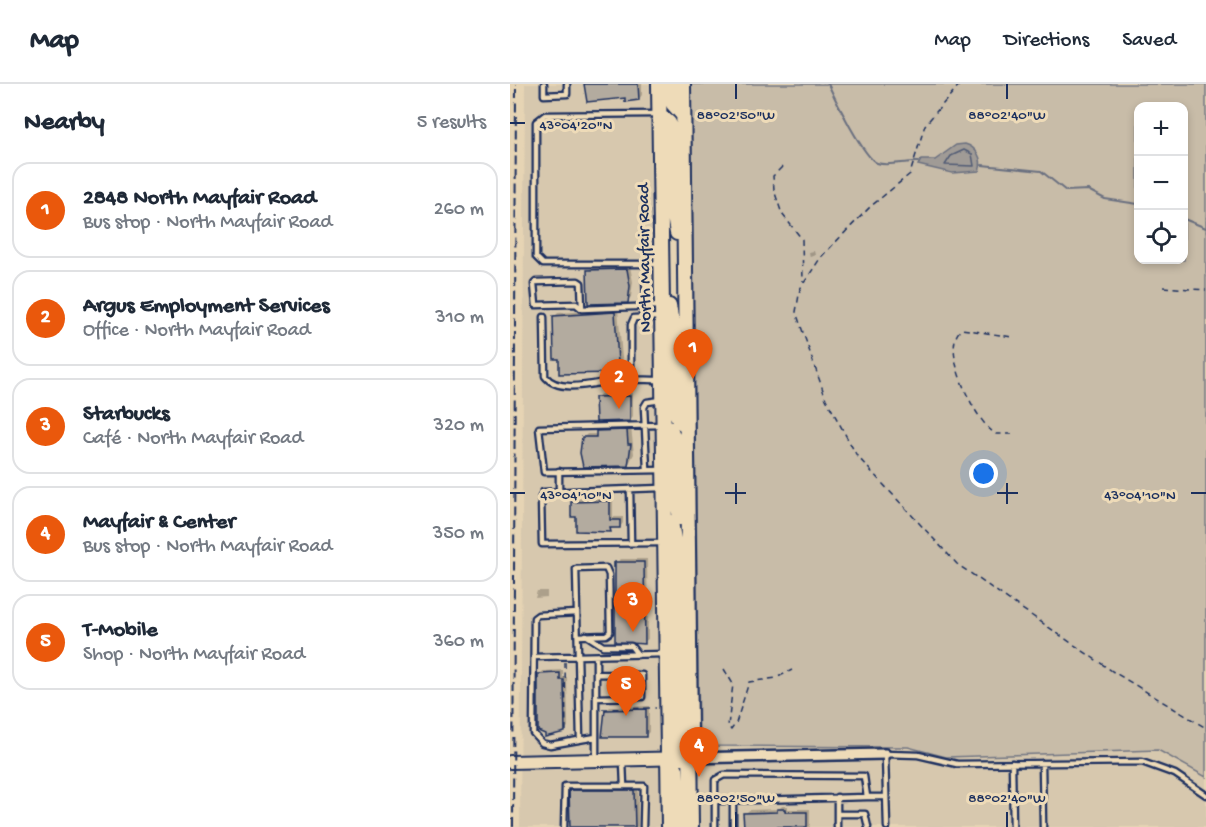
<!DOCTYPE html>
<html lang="en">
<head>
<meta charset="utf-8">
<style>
  :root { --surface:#fff; --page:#f2f2f3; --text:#1f2937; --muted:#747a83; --line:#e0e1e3; --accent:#ea580c }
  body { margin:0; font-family:"Gochi Hand",sans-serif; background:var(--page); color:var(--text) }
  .controls { position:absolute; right:18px; top:18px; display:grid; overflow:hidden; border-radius:12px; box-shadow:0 3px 9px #0003 }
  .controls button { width:54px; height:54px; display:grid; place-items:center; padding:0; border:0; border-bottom:2px solid var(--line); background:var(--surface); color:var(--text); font:30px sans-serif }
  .you { position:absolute; left:474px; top:390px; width:21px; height:21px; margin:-15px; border:4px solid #fff; border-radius:50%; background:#1a73e8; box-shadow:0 0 0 9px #1a73e833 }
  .badge { display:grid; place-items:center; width:39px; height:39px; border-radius:50%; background:var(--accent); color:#fff; font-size:20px; font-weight:700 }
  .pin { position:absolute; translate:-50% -50px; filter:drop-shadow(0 2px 3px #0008) }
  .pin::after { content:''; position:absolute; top:32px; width:21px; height:18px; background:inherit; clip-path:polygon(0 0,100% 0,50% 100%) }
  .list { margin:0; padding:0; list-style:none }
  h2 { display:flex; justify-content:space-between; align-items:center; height:78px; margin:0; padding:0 24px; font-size:26px }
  h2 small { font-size:20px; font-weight:400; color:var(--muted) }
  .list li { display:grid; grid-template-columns:39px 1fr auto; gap:18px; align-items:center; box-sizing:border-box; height:96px; margin:0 12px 12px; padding:0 12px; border:2px solid var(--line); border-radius:18px }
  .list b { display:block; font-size:22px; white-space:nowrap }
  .list p { margin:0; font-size:20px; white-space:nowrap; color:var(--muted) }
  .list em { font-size:20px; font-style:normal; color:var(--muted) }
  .icon { flex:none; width:33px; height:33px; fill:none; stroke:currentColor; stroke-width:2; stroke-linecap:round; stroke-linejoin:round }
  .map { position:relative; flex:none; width:696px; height:743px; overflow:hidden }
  header { display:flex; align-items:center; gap:36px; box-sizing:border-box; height:84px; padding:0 30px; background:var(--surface); border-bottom:2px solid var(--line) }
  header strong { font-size:28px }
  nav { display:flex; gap:33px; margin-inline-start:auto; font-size:21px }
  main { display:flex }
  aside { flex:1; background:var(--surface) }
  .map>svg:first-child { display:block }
  .built { fill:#d7c8ae }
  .green { fill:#c8bca8; stroke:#727683; stroke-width:1.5; fill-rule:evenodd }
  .water { fill:#a09b96; stroke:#6b7080; stroke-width:1.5 }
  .shadow { fill:#0003 }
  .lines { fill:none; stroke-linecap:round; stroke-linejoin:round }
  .shore { stroke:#505a74; stroke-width:1.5 }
  .stream { stroke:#6b7080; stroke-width:2 }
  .building { fill:#b3ab9f; stroke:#1b2f5e; stroke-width:1.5 }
  .lane-casing { stroke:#1b2f5e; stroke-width:9 }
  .street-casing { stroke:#1b2f5e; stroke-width:14 }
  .secondary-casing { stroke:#1b2f5e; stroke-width:16 }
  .primary-casing { stroke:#1b2f5e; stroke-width:18 }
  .path { stroke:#1b2f5e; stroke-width:1.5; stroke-dasharray:6 4.5; stroke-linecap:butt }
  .lane { stroke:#eedbb8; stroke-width:4.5 }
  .street { stroke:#eedbb8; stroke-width:9 }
  .secondary { stroke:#eedbb8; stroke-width:12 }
  .primary { stroke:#eedbb8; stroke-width:14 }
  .rail { stroke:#1b2f5e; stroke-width:2; stroke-dasharray:9 4.5; stroke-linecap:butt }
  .ticks { fill:none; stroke:#1b2f5e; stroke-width:2 }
  .labels { text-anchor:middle; stroke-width:6; stroke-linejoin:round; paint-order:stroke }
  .street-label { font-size:18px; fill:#1b2f5e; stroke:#eedbb8 }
  .ticks-label { font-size:15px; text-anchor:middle; fill:#1b2f5e; stroke:#eedbb8; stroke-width:6; stroke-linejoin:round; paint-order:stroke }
</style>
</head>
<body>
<header>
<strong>Map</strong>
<nav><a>Map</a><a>Directions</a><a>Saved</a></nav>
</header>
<main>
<aside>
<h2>Nearby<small>5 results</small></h2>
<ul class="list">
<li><span class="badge">1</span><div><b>2848 North Mayfair Road</b><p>Bus stop · North Mayfair Road</p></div><em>260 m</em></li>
<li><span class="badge">2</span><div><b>Argus Employment Services</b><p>Office · North Mayfair Road</p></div><em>310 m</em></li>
<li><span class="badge">3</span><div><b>Starbucks</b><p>Café · North Mayfair Road</p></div><em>320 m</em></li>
<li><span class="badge">4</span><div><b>Mayfair &amp; Center</b><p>Bus stop · North Mayfair Road</p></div><em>350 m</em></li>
<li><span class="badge">5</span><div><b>T-Mobile</b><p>Shop · North Mayfair Road</p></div><em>360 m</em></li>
</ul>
</aside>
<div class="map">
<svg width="696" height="743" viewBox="0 0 696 743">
  <rect width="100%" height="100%" fill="#e6d4b4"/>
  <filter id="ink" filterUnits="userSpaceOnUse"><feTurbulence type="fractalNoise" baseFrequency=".0167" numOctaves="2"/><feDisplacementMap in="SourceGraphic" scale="12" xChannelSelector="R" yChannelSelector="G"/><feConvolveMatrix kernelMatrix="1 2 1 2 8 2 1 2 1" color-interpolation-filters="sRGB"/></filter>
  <g filter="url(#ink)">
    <path class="built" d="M15 0H144L152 661 398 663 434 672 648 666 696 693V743H10Z"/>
    <path class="green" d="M181 0H696V693L648 666 436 673 398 663 189 662ZM628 22H674V176H628Z"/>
    <path class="water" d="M455 60C466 63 474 75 469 87L442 89 408 81 411 76H425L446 61Z"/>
    <path class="shadow" d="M76 0H132V11L129 15 116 13Z
      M304 167 305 171 300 173 299 168Z
      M120 182 123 198 121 213 117 217 79 187 82 183Z
      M108 225 112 274 105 287 45 232 48 229Z
      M123 309V332L120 336 87 314 90 310Z
      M121 343 124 370 118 381 73 354 77 350H87L91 344Z
      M103 414V433H113V439L110 443 91 447 67 432 62 418 66 415Z
      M111 475H137L138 555 134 558 107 478Z
      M27 507H37V513L25 514Z
      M53 586V593H57L58 643 54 647 30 591 33 587Z
      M139 622V648L135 652 96 626 100 623Z
      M65 703H128V743H61V707Z
      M272 722H278V725H300V743H235V730L239 726 269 725Z"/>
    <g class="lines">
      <path class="shore" d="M454 66 462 70 464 82 435 81 441 72Z"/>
      <path class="stream" d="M318 0C325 15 354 74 367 79 378 83 396 77 408 78
        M472 81 531 87 556 107 578 106 595 115 628 120
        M674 135 696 144"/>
    </g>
    <path class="building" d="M74 0H128L129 16 115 18V14L77 18Z
      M117 185 120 202 118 219 78 220 77 186Z
      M105 228 108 279H106V289L49 290V275H44L43 232Z
      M120 312V337L86 338 85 313Z
      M117 346 118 360H121L118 382 73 383 70 369 72 353H86V347Z
      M100 417V436H110V444H100L101 448 66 447V433H61V418Z
      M105 478H134L135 560 105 558Z
      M50 589V596H54L55 648 35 653V650L28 647V590Z
      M136 625V653H92L95 626Z
      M59 706H124L125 743H60Z
      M267 725H275V728H297V743H234L233 729 267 728Z"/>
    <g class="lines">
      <g class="lane-casing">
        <path id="lane" d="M34 0V11L57 10V0
          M147 30 35 31 26 38V173L33 180H150
          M135 192 136 223
          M72 225 71 199 68 197 26 198 24 200 26 221 66 220 72 225 149 222
          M34 233 35 292C49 311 88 298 107 296 121 295 136 296 150 296
          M121 296V241L124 234 151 233
          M151 341 29 344 34 388 153 386
          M137 385 134 323 137 318 152 316
          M49 387V407
          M152 404 33 408 31 413 32 460 152 459
          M120 405 121 459
          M67 529 28 531 24 534 23 649 32 659 40 661 86 653
          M76 551 93 562H121L128 571
          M68 552 96 551 100 548 99 491 96 484 66 485 70 655
          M86 572V675
          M24 573 154 570
          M86 590 132 591V613L86 614
          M113 678 114 702
          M502 679 503 743
          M532 679 533 743
          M327 713V743
          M223 716V743
          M205 717 357 713
          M327 730H355L358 743
          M54 743 55 702H134L133 743
          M205 743V696L214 691 354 692 357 713H376
          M377 743 375 670 408 671 447 680 632 678 665 690 696 711"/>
      </g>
      <g class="street-casing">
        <path id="street" d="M179 674 375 670"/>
      </g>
      <g class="secondary-casing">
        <path id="secondary" d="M0 678 179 674"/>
      </g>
      <g class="primary-casing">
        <path id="primary" d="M149 0 159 743
          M162 0 163 20 173 31
          M173 0 181 743
          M149 30 159 39 162 47V120L167 149
          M159 222 164 250V323L169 336 175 341
          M154 341 160 344 165 357 164 398 170 434
          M161 438 167 473V655L169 665 179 674
          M166 685 169 743"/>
      </g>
      <path class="path" d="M450 0 415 41 400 90 360 123 311 173 290 205 286 228 316 315 347 372 447 480 602 587 696 644
        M272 83 263 92 264 106 272 130 292 155 293 198
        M653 203 696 206
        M502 350H486C465 339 428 261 452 245L502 253
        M104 478V485
        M55 578 56 649
        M214 585 223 600 218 642 221 646 226 639 239 598 266 594 282 586
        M92 625 146 624"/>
      <use href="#lane" class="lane"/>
      <use href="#street" class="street"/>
      <use href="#secondary" class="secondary"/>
      <use href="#primary" class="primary"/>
      <path class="rail" d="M3 743 6 0"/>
    </g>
  </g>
  <path class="ticks" d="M226 0V15M497 0V15M0 39H15M226 399V420M497 399V420M0 409H15M215 409H236M487 409H508M681 409H696M226 728V743M497 728V743"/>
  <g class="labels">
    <g class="street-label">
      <text transform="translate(133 174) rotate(-91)" y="6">North Mayfair Road</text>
    </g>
  </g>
  <g class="ticks-label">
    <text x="226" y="35">88°02'50"W</text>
    <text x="497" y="35">88°02'40"W</text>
    <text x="66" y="45">43°04'20"N</text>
    <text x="66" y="415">43°04'10"N</text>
    <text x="630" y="415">43°04'10"N</text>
    <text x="226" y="718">88°02'50"W</text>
    <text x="497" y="718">88°02'40"W</text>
  </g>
</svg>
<div class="controls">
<button>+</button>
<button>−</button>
<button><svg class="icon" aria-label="locate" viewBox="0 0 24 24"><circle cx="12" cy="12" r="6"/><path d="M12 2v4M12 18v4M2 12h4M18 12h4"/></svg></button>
</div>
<div class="you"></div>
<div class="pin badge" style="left:183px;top:295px">1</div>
<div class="pin badge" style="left:109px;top:325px">2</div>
<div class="pin badge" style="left:123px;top:548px">3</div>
<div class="pin badge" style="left:189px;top:693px">4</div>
<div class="pin badge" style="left:116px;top:632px">5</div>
</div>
</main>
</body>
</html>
